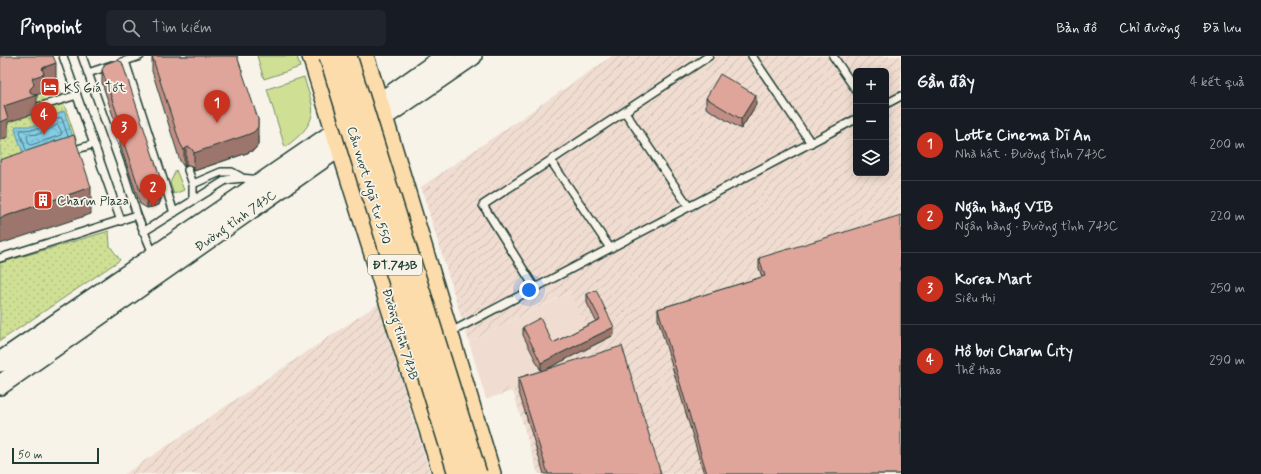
<!DOCTYPE html>
<html lang="vi">
<head>
<meta charset="utf-8">
<style>
  :root { --surface:#171b24; --page:#20242c; --text:#f1f3f6; --muted:#9ea1a6; --line:#363941; --accent:#c8321e }
  body { margin:0; font-family:Mynerve,sans-serif; background:var(--page); color:var(--text) }
  .controls { position:absolute; right:12px; top:12px; display:grid; overflow:hidden; border-radius:6px; box-shadow:0 2px 10px #0003 }
  .controls button { width:36px; height:36px; display:grid; place-items:center; padding:0; border:0; border-bottom:1px solid var(--line); background:var(--surface); color:var(--text); font:20px sans-serif }
  .scale { position:absolute; left:12px; bottom:10px; width:87px; box-sizing:border-box; padding-left:4px; border:2px solid #1f3d34; border-top:0; font-size:11px; line-height:14px; white-space:nowrap; color:#1f3d34; -webkit-text-stroke:3px #f7f3e8; paint-order:stroke }
  .you { position:absolute; left:529px; top:234px; width:14px; height:14px; margin:-10px; border:3px solid #fff; border-radius:50%; background:#1a73e8; box-shadow:0 0 0 6px #1a73e833 }
  .badge { display:grid; place-items:center; width:26px; height:26px; border-radius:50%; background:var(--accent); color:#fff; font-size:13px; font-weight:700 }
  .pin { position:absolute; translate:-50% -33px; filter:drop-shadow(0 1px 2px #0008) }
  .pin::after { content:''; position:absolute; top:21px; width:14px; height:12px; background:inherit; clip-path:polygon(0 0,100% 0,50% 100%) }
  .list { margin:0; padding:0; list-style:none }
  h2 { display:flex; justify-content:space-between; align-items:center; height:52px; margin:0; padding:0 16px; font-size:17px }
  h2 small { font-size:13px; font-weight:400; color:var(--muted) }
  .list li { display:grid; grid-template-columns:26px 1fr auto; gap:12px; align-items:center; box-sizing:border-box; height:72px; padding:0 16px; border-top:1px solid var(--line) }
  .list b { display:block; font-size:15px; white-space:nowrap }
  .list p { margin:0; font-size:13px; white-space:nowrap; color:var(--muted) }
  .list em { font-size:13px; font-style:normal; color:var(--muted) }
  .icon { flex:none; width:22px; height:22px; fill:none; stroke:currentColor; stroke-width:2; stroke-linecap:round; stroke-linejoin:round }
  .map { position:relative; flex:none; width:901px; height:418px; overflow:hidden }
  header { display:flex; align-items:center; gap:24px; box-sizing:border-box; height:56px; padding:0 20px; background:var(--surface); border-bottom:1px solid var(--line) }
  header strong { font-size:19px }
  nav { display:flex; gap:22px; margin-inline-start:auto; font-size:14px }
  .search { width:280px; height:36px; background:var(--page); display:flex; align-items:center; gap:10px; box-sizing:border-box; padding:0 14px; border-radius:6px; color:var(--muted); font-size:15px }
  main { display:flex }
  aside { flex:1; background:var(--surface) }
  .map>svg:first-child { display:block }
  .built { fill:#f0dcd1 }
  .industrial { fill:url(#industrial-furrows); fill-rule:evenodd }
  .grass { fill:#cfe095; stroke:#778e64 }
  .park { fill:url(#park-dots); stroke:#778e64 }
  .water { fill:url(#water-waves); stroke:#5c939f }
  .lines { fill:none; stroke-linecap:round; stroke-linejoin:round }
  .shore { stroke:#48777b; stroke-width:1 }
  .service-casing { stroke:#1f3d34; stroke-width:10 }
  .secondary-casing { stroke:#1f3d34; stroke-width:22 }
  .primary-casing { stroke:#1f3d34; stroke-width:24 }
  .service { stroke:#f7f3e8; stroke-width:7 }
  .secondary { stroke:#f7f3e8; stroke-width:19 }
  .primary { stroke:#fddcac; stroke-width:21 }
  .primary-bridge-casing { stroke:#1f3d34; stroke-width:24; stroke-linecap:butt }
  .primary-bridge { stroke:#fddcac; stroke-width:21 }
  .wall { fill:#c08e85; stroke:#1f3d34 }
  .shaded-wall { fill:#9c746c; stroke:#1f3d34 }
  .building { fill:#dfa59b; stroke:#1f3d34 }
  .labels { text-anchor:middle; stroke-width:3.5; stroke-linejoin:round; paint-order:stroke }
  .shield { fill:#f7f3e8; stroke:#60746a; stroke-width:1 }
  .shield-label { font-size:12px; font-weight:bold; fill:#1f3d34 }
  .poi-label { font-size:13px; fill:#1f3d34; stroke:#f7f3e8; text-anchor:start }
  .street-label { font-size:13px; fill:#1f3d34; stroke:#f7f3e8 }
</style>
</head>
<body>
<header>
<strong>Pinpoint</strong>
<div class="search"><svg class="icon" aria-label="search" viewBox="0 0 24 24"><circle cx="10" cy="10" r="6"/><path d="M15 15l6 6"/></svg>Tìm kiếm</div>
<nav><a>Bản đồ</a><a>Chỉ đường</a><a>Đã lưu</a></nav>
</header>
<main>
<div class="map">
<svg width="901" height="418" viewBox="0 0 901 418">
  <defs>
    <pattern id="industrial-furrows" width="10" height="10" patternUnits="userSpaceOnUse"><rect width="10" height="10" fill="#f0dcd1"/><path d="M-1 1l2-2M0 10L10 0M9 11l2-2" fill="none" stroke="#cdbeb4"/></pattern>
    <pattern id="park-dots" width="8" height="8" patternUnits="userSpaceOnUse"><rect width="8" height="8" fill="#cfe095"/><path d="M2 2h.1M6 6h.1" fill="none" stroke="#b1c181" stroke-width="1.8" stroke-linecap="round"/></pattern>
    <pattern id="water-waves" width="16" height="10" patternUnits="userSpaceOnUse"><rect width="16" height="10" fill="#85cde6"/><path d="M0 5q4-4 8 0t8 0" fill="none" stroke="#6ca8bb"/></pattern>
  </defs>
  <rect width="100%" height="100%" fill="#f7f3e8"/>
  <filter id="ink" filterUnits="userSpaceOnUse"><feTurbulence type="fractalNoise" baseFrequency=".025" numOctaves="2"/><feDisplacementMap in="SourceGraphic" scale="8" xChannelSelector="R" yChannelSelector="G"/><feConvolveMatrix kernelMatrix="1 2 1 2 8 2 1 2 1" color-interpolation-filters="sRGB"/></filter>
  <g filter="url(#ink)">
    <path class="built" d="M571 236 596 288 486 343 469 286Z"/>
    <path class="industrial" d="M612 0H901V418H538L513 335 486 343 596 288 570 236 469 286 421 131ZM856 15H886V117H856Z
      M378 248 430 418H125Z"/>
    <path class="grass" d="M257 0H297L300 11 264 23Z
      M304 21C306 30 310 39 312 48 316 67 299 81 285 91L267 33Z
      M176 114 184 134 174 138 170 127Z"/>
    <path class="park" d="M56 25 77 86 0 110V84L8 81 4 68 42 30Z
      M109 175 110 190 120 204 0 285V207Z"/>
    <path class="water" d="M64 55 74 84 24 100 15 74 16 70H36Z"/>
    <g class="lines">
      <path class="shore" d="M58 69 62 77 61 79 31 89 29 88 27 81V79L39 78Z
        M26 94 20 76 21 74 37 73 61 61 62 63 68 80"/>
      <g class="service-casing">
        <path id="service" d="M63 0 121 165
          M82 0 88 17 112 9
          M752 0 811 87
          M833 0 856 34
          M125 5 174 157
          M122 6 140 0
          M88 17 124 118 137 159 154 200
          M886 48 901 40
          M35 52 77 39
          M625 56 689 151
          M71 95 94 88
          M551 105 610 192
          M188 114 193 128
          M193 144V128L221 116H232L241 121
          M143 176 226 124C239 122 247 121 259 125
          M0 202 137 159
          M535 232 483 149 709 0
          M449 277 856 63"/>
      </g>
      <g class="secondary-casing">
        <path id="secondary" d="M0 306 337 75 378 48 446 0
          M0 329 342 89 472 0"/>
      </g>
      <g class="primary-casing">
        <path id="primary" d="M313 0 444 418
          M363 0 389 84 490 418"/>
      </g>
      <use href="#service" class="service"/>
      <use href="#secondary" class="secondary"/>
      <use href="#primary" class="primary"/>
      <g class="primary-bridge-casing">
        <path id="primary-bridge" d="M330 0 459 418
          M346 0 476 418"/>
      </g>
      <use href="#primary-bridge" class="primary-bridge"/>
    </g>
    <path class="wall" d="M152 0H237L258 81V89L254 94 247 97 194 115 192 110 189 109H186L184 111 180 105 152 15Z
      M102 14 162 140 159 149 147 152 140 148 120 89V81L102 27Z
      M706 42 756 49 741 73 706 52Z
      M759 202 901 418H704L658 263V253L762 221 759 212Z
      M587 238 614 279 542 315 661 418H544L518 333V322L541 315 523 279V271L553 287 596 265 587 247Z"/>
    <path class="shaded-wall" d="M56 7V25L44 29V36L34 40 37 39V57L8 66V81L0 84V66L4 50 30 33 32 22 42 12Z
      M756 39V49L741 73V63Z
      M258 63V89L254 94 247 97 194 115V97Z
      M186 92V109L184 111V94Z
      M162 127V140L159 149 147 152V139Z
      M91 131V158L0 188V162Z
      M614 271V279L541 316V307Z"/>
    <path class="building" d="M0 0H53L56 7 42 12 44 18 32 22 34 29 30 33V36L34 39H37L4 50 8 63 0 66Z
      M152 0H237L258 63V71L254 76 247 79 194 97 192 93 189 91 186 92 184 94 180 87Z
      M116 4 122 6 162 127 159 136 147 139 140 135 120 76 123 75 102 14 105 8Z
      M720 18 756 39 741 63 706 42Z
      M74 79 91 131 0 162V104Z
      M901 159V418H707L658 253 765 220 759 202Z
      M596 234 614 271 541 307 523 271 540 262 553 287 600 263 587 238Z
      M622 290 661 418H548L518 322Z"/>
  </g>
  <defs>
    <g id="hotel-square" transform="scale(1)"><rect x="-9" y="-9" width="18" height="18" rx="4" fill="#c8321e" stroke="#f7f3e8"/><path d="M-6-4.5h1.5V1H6V5H4.5V3h-9V5H-6ZM-4 0a1.8 1.8 0 1 1 3.6 0ZM.5 0V-2.5h3Q6-2.5 6 0Z" fill="#fff"/></g>
    <g id="building-square" transform="scale(1)"><rect x="-9" y="-9" width="18" height="18" rx="4" fill="#c8321e" stroke="#f7f3e8"/><path d="M-4-6H4V6H1V3H-1V6H-4ZM-2.5-4.3h1.7v1.8h-1.7ZM.8-4.3h1.7v1.8H.8ZM-2.5-1h1.7V.8h-1.7ZM.8-1h1.7V.8H.8Z" fill="#fff"/></g>
  </defs>
  <g fill-rule="evenodd">
    <use href="#hotel-square" x="50" y="31"/>
    <use href="#building-square" x="43" y="144"/>
  </g>
  <g class="labels">
    <rect class="shield" x="368" y="199" width="54" height="20" rx="3"/>
    <g class="shield-label">
      <text x="395" y="213">ĐT.743B</text>
    </g>
    <g class="poi-label">
      <text x="64" y="36">KS Giá Tốt</text>
      <text x="57" y="149">Charm Plaza</text>
    </g>
    <g class="street-label">
      <text transform="translate(370 129) rotate(73)" y="5">Cầu vượt Ngã tư 550</text>
      <text transform="translate(235 164) rotate(-35)" y="5">Đường tỉnh 743C</text>
      <text transform="translate(401 278) rotate(73)" y="5">Đường tỉnh 743B</text>
    </g>
  </g>
</svg>
<div class="controls">
<button>+</button>
<button>−</button>
<button><svg class="icon" aria-label="layers" viewBox="0 0 24 24"><path d="M12 4l9 5-9 5-9-5zM3 14l9 5 9-5"/></svg></button>
</div>
<div class="scale">50 m</div>
<div class="you"></div>
<div class="pin badge" style="left:217px;top:67px">1</div>
<div class="pin badge" style="left:153px;top:151px">2</div>
<div class="pin badge" style="left:124px;top:91px">3</div>
<div class="pin badge" style="left:44px;top:79px">4</div>
</div>
<aside>
<h2>Gần đây<small>4 kết quả</small></h2>
<ul class="list">
<li><span class="badge">1</span><div><b>Lotte Cinema Dĩ An</b><p>Nhà hát · Đường tỉnh 743C</p></div><em>200 m</em></li>
<li><span class="badge">2</span><div><b>Ngân hàng VIB</b><p>Ngân hàng · Đường tỉnh 743C</p></div><em>220 m</em></li>
<li><span class="badge">3</span><div><b>Korea Mart</b><p>Siêu thị</p></div><em>250 m</em></li>
<li><span class="badge">4</span><div><b>Hồ bơi Charm City</b><p>Thể thao</p></div><em>290 m</em></li>
</ul>
</aside>
</main>
</body>
</html>
